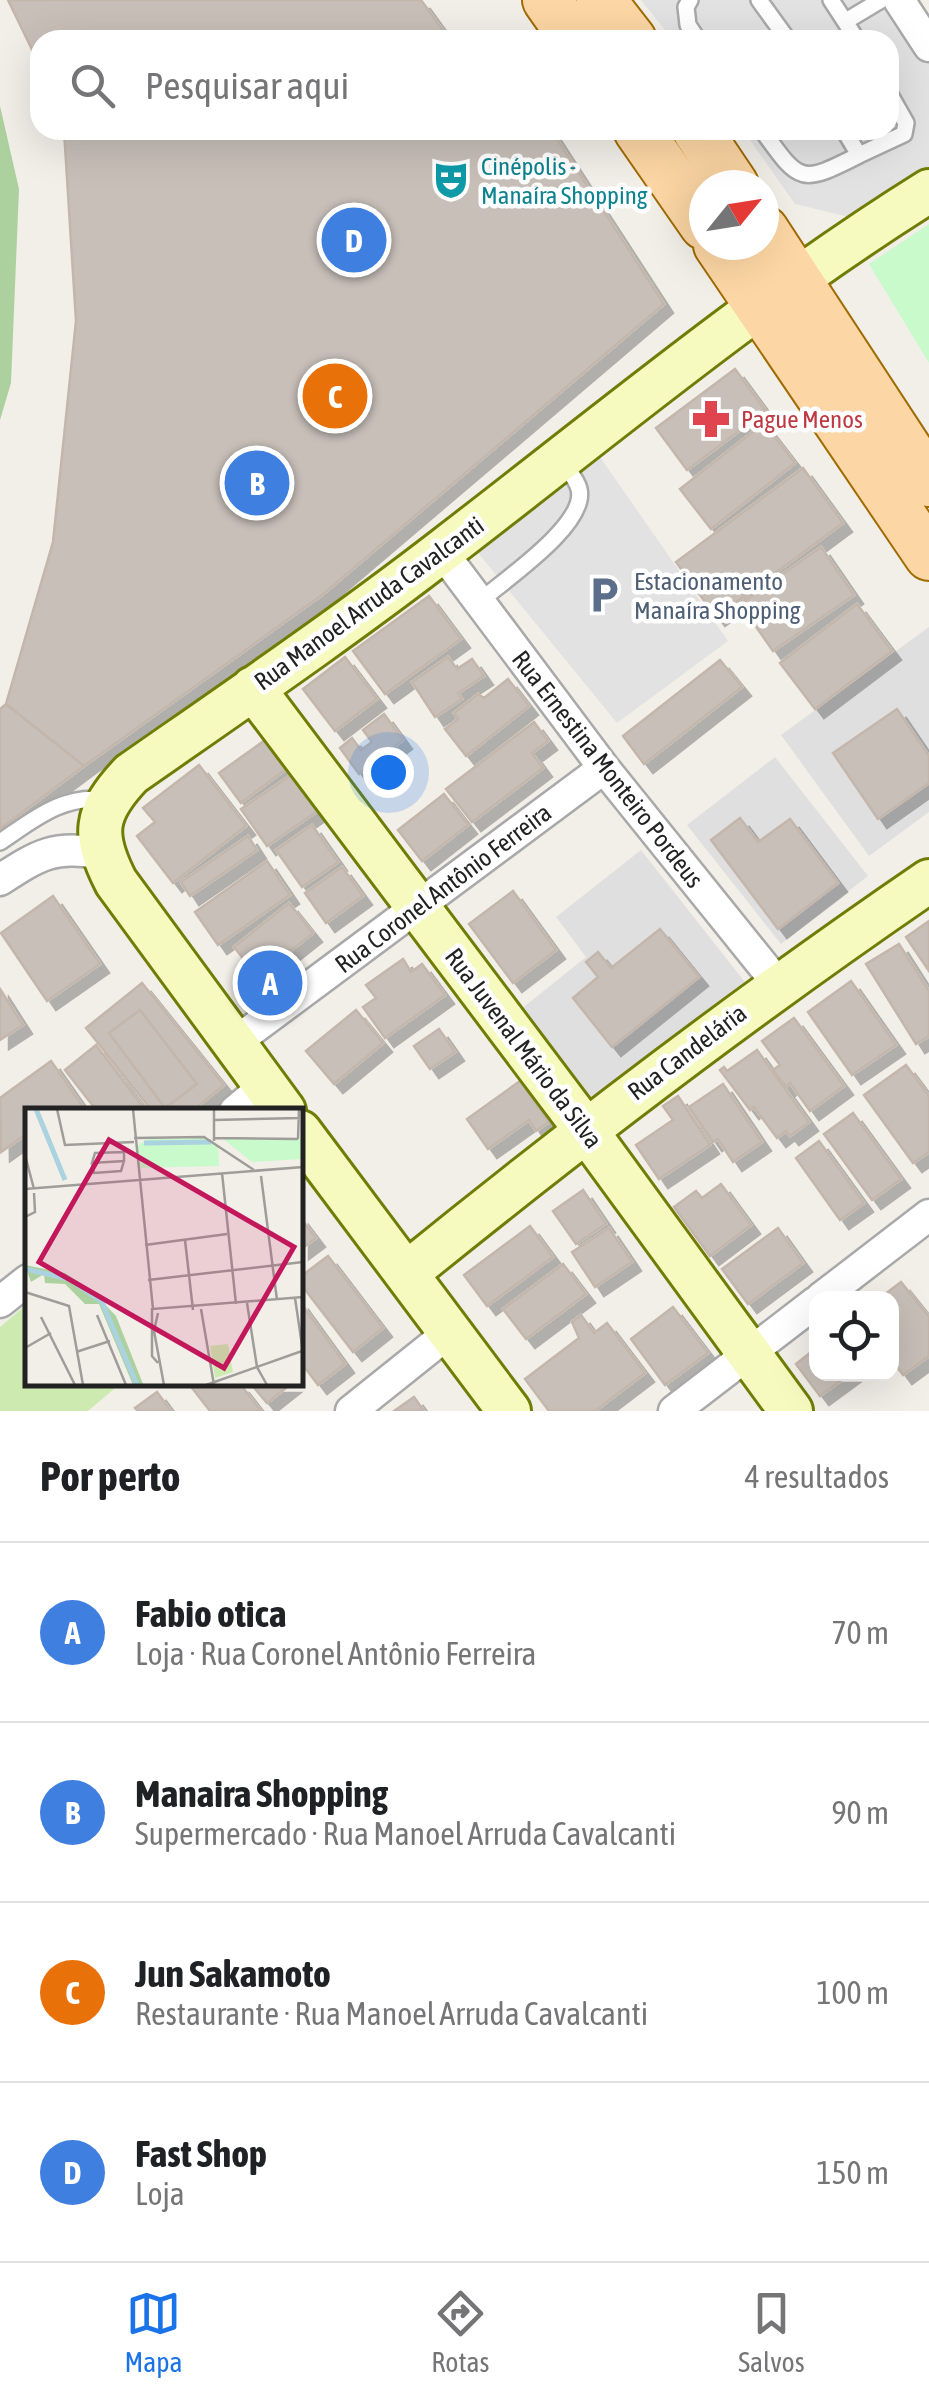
<!DOCTYPE html>
<html lang="pt">
<head>
<meta charset="utf-8">
<style>
  :root { --surface:#fff; --page:#f6f6f6; --text:#202124; --muted:#757577; --line:#e0e0e0; --accent:#1a73e8 }
  body { margin:0; font-family:"Asap Condensed",sans-serif; background:var(--page); color:var(--text) }
  .controls { position:absolute; right:30px; bottom:30px; display:grid; overflow:hidden; border-radius:20px; box-shadow:0 10px 40px #0002 }
  .controls button { width:90px; height:90px; display:grid; place-items:center; padding:0; border:0; border-bottom:2px solid var(--line); background:var(--surface); color:var(--text); font:50px sans-serif }
  .compass { position:absolute; left:689px; top:170px; width:90px; height:90px; border-radius:50%; background:var(--surface); box-shadow:0 10px 40px #0002; rotate:60deg }
  .you { position:absolute; left:388px; top:772px; width:35px; height:35px; margin:-25px; border:8px solid #fff; border-radius:50%; background:#1a73e8; box-shadow:0 0 0 15px #1a73e833 }
  .badge { display:grid; place-items:center; width:65px; height:65px; border-radius:50%; background:var(--accent); color:#fff; font-size:32px; font-weight:700 }
  .pin { position:absolute; translate:-50% -50%; border:5px solid #fff; box-shadow:0 2px 10px #0006 }
  .list { margin:0; padding:0; list-style:none }
  h2 { display:flex; justify-content:space-between; align-items:center; height:130px; margin:0; padding:0 40px; font-size:42px }
  h2 small { font-size:32px; font-weight:400; color:var(--muted) }
  .list li { display:grid; grid-template-columns:65px 1fr auto; gap:30px; align-items:center; box-sizing:border-box; height:180px; padding:0 40px; border-top:2px solid var(--line) }
  .list b { display:block; font-size:38px; white-space:nowrap }
  .list p { margin:0; font-size:32px; white-space:nowrap; color:var(--muted) }
  .list em { font-size:32px; font-style:normal; color:var(--muted) }
  .icon { flex:none; width:55px; height:55px; fill:none; stroke:currentColor; stroke-width:2; stroke-linecap:round; stroke-linejoin:round }
  .map { position:relative; flex:none; width:929px; height:1411px; overflow:hidden }
  .search { position:absolute; background:var(--surface); box-shadow:0 10px 40px #0002; left:30px; right:30px; top:30px; height:110px; display:flex; align-items:center; gap:25px; box-sizing:border-box; padding:0 35px; border-radius:30px; color:var(--muted); font-size:38px }
  .sheet { height:850px; background:var(--surface) }
  nav { display:flex; justify-content:space-around; align-items:center; box-sizing:border-box; height:140px; border-top:2px solid var(--line); background:var(--surface); font-size:28px; color:var(--muted) }
  nav a { display:grid; justify-items:center; gap:5px }
  nav .on { color:var(--accent) }
  .map>svg:first-child { display:block }
  .residential { fill:#e0dfdf }
  .grass { fill:#cdebb0 }
  .forest { fill:#add19e }
  .park { fill:#c8facc }
  .parking { fill:#e2e2e2 }
  .building { fill:#c7bfb8; stroke:#c4b6ab; stroke-width:2.5; filter:url(#shadow) }
  .lines { fill:none; stroke-linecap:round; stroke-linejoin:round }
  .service-casing { stroke:#a9a9a9; stroke-width:20 }
  .minor-casing { stroke:#a9a9a9; stroke-width:35 }
  .secondary-casing { stroke:#707d05; stroke-width:48 }
  .primary-casing { stroke:#a06b00; stroke-width:52 }
  .service { stroke:#fff; stroke-width:15 }
  .minor { stroke:#fff; stroke-width:30 }
  .secondary { stroke:#f7fabf; stroke-width:42 }
  .primary { stroke:#fcd6a4; stroke-width:48 }
  .labels { text-anchor:middle; stroke-width:9; stroke-linejoin:round; paint-order:stroke }
  .culture-label { font-size:25px; fill:#0d838f; stroke:#fff; text-anchor:start }
  .health-label { font-size:25px; fill:#be3a42; stroke:#fff; text-anchor:start }
  .service-label { font-size:25px; fill:#4e5e75; stroke:#fff; text-anchor:start }
  .street-label { font-size:25px; fill:#222; stroke:#fff }
  .inset-river { fill:none; stroke:#aad3df; stroke-width:5 }
  .inset-road { fill:none; stroke:#9f9d99; stroke-width:2.5 }
  .view { fill:#c2185b; fill-opacity:0.15; stroke:#c2185b; stroke-width:5 }
  .inset-edge { fill:none; stroke:#222; stroke-width:5 }
</style>
</head>
<body>
<div class="map">
<svg width="929" height="1411" viewBox="0 0 929 1411">
  <defs>
    <filter id="shadow"><feDropShadow dx="9" dy="9" stdDeviation="0" flood-color="#0004"/></filter>
  </defs>
  <rect width="100%" height="100%" fill="#f2efe9"/>
  <path class="residential" d="M929 627V812L869 856 781 735Z
    M775 757 868 876 781 944 687 825Z
    M641 850 748 986 595 1105 520 1010 586 957 556 917Z"/>
  <path class="grass" d="M27 1304 28 1384H120L88 1411H0V1327Z"/>
  <path class="forest" d="M0 106 19 189 11 383 0 420Z"/>
  <path class="park" d="M929 224V363L869 264Z"/>
  <path class="parking" d="M641 0H889L929 63V167L853 218 795 204 743 130H889V40H673Z
    M600 457 728 641 617 723 475 549Z"/>
  <path class="building" d="M8 0H421L450 40H40V66Z
    M64 130H551L664 304 322 595 84 766 6 704 53 542 76 321Z
    M735 369 766 411 687 470 656 428Z
    M764 423 795 463 711 529 680 489Z
    M803 468 843 523 716 617 676 562Z
    M821 547 854 595 773 651 740 604Z
    M429 596 461 639 385 694 353 651Z
    M857 604 892 651 815 709 780 663Z
    M345 657 377 699 335 731 303 689Z
    M448 657 457 669 472 659 484 676 458 693 462 699 435 717 412 682Z
    M720 660 742 687 644 764 623 736Z
    M508 679 529 706 466 756 445 729 458 719 454 713 478 694 484 698Z
    M6 704 84 766 0 829V709Z
    M897 709 929 756V783L878 819 833 753Z
    M384 714 403 740 359 774 340 748 352 738 361 750 372 742 363 730Z
    M534 722 548 741 532 753 543 768 472 822 446 789Z
    M268 738 289 767 241 803 219 773Z
    M199 765 246 826 173 883 137 836 155 822 143 808Z
    M294 773 319 810 267 846 241 809Z
    M444 794 468 825 422 861 398 830Z
    M740 818 758 842 790 819 838 883 778 929 711 840Z
    M312 825 338 862 302 887 276 850Z
    M248 836 257 850 190 896 181 882Z
    M267 861 290 895 218 945 195 912Z
    M342 867 363 896 326 923 305 893Z
    M513 891 556 950 513 983 469 924Z
    M53 896 100 964 47 1001 1 933Z
    M289 903 313 933 258 977 234 947Z
    M929 921V971L906 937Z
    M660 929 699 977 612 1047 573 998 598 977 586 962 598 952 611 968Z
    M899 944 929 991V1036L916 1044 866 964Z
    M403 959 411 972 422 964 445 995 385 1038 363 1007 376 998 366 985Z
    M851 981 896 1045 852 1075 808 1012Z
    M142 983 224 1085 192 1111H152L86 1028Z
    M0 989 23 1025 0 1040Z
    M140 1010 197 1084 165 1108 109 1033Z
    M356 1010 383 1043 334 1084 306 1051Z
    M794 1018 844 1086 810 1111 790 1083 786 1087 773 1070 780 1065 762 1041Z
    M439 1029 455 1052 430 1069 414 1046Z
    M96 1045 146 1111H97L65 1070Z
    M757 1050 809 1122 790 1136 786 1131 777 1138 754 1107 750 1110 720 1070 724 1067 727 1071Z
    M51 1061 86 1111H28V1133L1 1152 0 1098Z
    M906 1065 929 1096V1152L913 1163 864 1095Z
    M520 1081 549 1122 536 1131 529 1120 488 1149 467 1119Z
    M723 1084 762 1142 733 1162 718 1139 713 1142 689 1107Z
    M678 1096 710 1145 659 1179 636 1145 673 1120 663 1106Z
    M853 1113 901 1179 872 1200 824 1134Z
    M819 1141 864 1203 840 1220 796 1158Z
    M721 1184 751 1225 710 1256 674 1207 696 1191 702 1198Z
    M583 1190 606 1224 576 1244 553 1211Z
    M300 1217 316 1238 300 1250Z
    M530 1226 553 1257 487 1306 464 1275Z
    M609 1228 632 1262 595 1287 572 1252Z
    M778 1228 803 1263 748 1304 722 1269Z
    M328 1256 383 1328 353 1352 300 1283V1277Z
    M563 1264 586 1294 526 1339 503 1309Z
    M901 1282 929 1317V1356L903 1375 892 1360V1298H880Z
    M300 1302 345 1364 318 1385 300 1361Z
    M673 1307 708 1353 665 1385 631 1339Z
    M581 1315 594 1333 607 1323 645 1373 595 1411H549L525 1379 579 1338 572 1322Z
    M816 1348V1374H850L820 1396 796 1364Z
    M189 1384H240L261 1411H210Z
    M251 1384H291L267 1403Z
    M157 1392 171 1411H138L135 1408Z
    M414 1397 424 1411H394Z"/>
  <g class="lines">
    <g class="service-casing">
      <path id="service" d="M690 0 686 7 688 25 698 40
        M759 0 788 40
        M831 0 857 40
        M846 21 881 0
        M762 130C800 183 800 185 859 155
        M844 130 859 155 904 134 906 123 889 93
        M479 602C504 580 588 524 579 489 577 480 568 470 563 462
        M0 842C33 820 63 794 105 800"/>
    </g>
    <g class="minor-casing">
      <path id="minor" d="M899 0 929 46
        M442 552 604 768 778 984
        M0 880C38 855 56 844 101 854
        M234 1043 604 768
        M235 1111 265 1086
        M821 1298 929 1215
        M0 1302 28 1280
        M351 1411 451 1331
        M674 1411 816 1302"/>
    </g>
    <g class="secondary-casing">
      <path id="secondary" d="M253 688 585 1129 791 1411
        M284 1111 116 882C92 835 94 813 131 774 237 700 344 627 446 548 605 426 759 297 929 191
        M300 1132 509 1411
        M407 1273C577 1135 749 1004 929 881"/>
    </g>
    <g class="primary-casing">
      <path id="primary" d="M547 0 575 40
        M601 0 632 40
        M638 130 704 225
        M697 130 734 185
        M764 230 929 482
        M718 245 929 556"/>
    </g>
    <use href="#service" class="service"/>
    <use href="#minor" class="minor"/>
    <use href="#secondary" class="secondary"/>
    <use href="#primary" class="primary"/>
  </g>
  <defs>
    <g id="theatre-bare" transform="scale(3)"><path d="M-5-5.5Q0-4 5-5.5V0Q5 5 0 6Q-5 5-5 0ZM-3.3-2.5H-1v1.5H-3.3ZM1-2.5H3.3v1.5H1ZM-2.8 1Q0 5.5 2.8 1Z" fill="#0f9aa8" stroke="#fff" stroke-width="2.5" paint-order="stroke"/></g>
    <g id="pharmacy-bare" transform="scale(3)"><path d="M-2-6h4v4h4v4h-4v4h-4v-4h-4v-4h4Z" fill="#e0444e" stroke="#fff" stroke-width="2.5" paint-order="stroke"/></g>
    <g id="parking-bare" transform="scale(3)"><path d="M-3.5-5.5H1a3.5 3.5 0 0 1 0 7H-1V5.5H-3.5ZM-1-3.4V-.6H.8a1.4 1.4 0 0 0 0-2.8Z" fill="#5c6f8a" stroke="#fff" stroke-width="2.5" paint-order="stroke"/></g>
  </defs>
  <g fill-rule="evenodd">
    <use href="#theatre-bare" x="451" y="180"/>
    <use href="#pharmacy-bare" x="711" y="419"/>
    <use href="#parking-bare" x="604" y="595"/>
  </g>
  <g class="labels">
    <g class="culture-label">
      <text x="481" y="175">Cinépolis -<tspan x="481" dy="29">Manaíra Shopping</tspan></text>
    </g>
    <g class="health-label">
      <text x="741" y="428">Pague Menos</text>
    </g>
    <g class="service-label">
      <text x="634" y="590">Estacionamento<tspan x="634" dy="29">Manaíra Shopping</tspan></text>
    </g>
    <g class="street-label">
      <text transform="translate(369 603) rotate(-36)" y="9">Rua Manoel Arruda Cavalcanti</text>
      <text transform="translate(608 769) rotate(52)" y="9">Rua Ernestina Monteiro Pordeus</text>
      <text transform="translate(443 888) rotate(-37)" y="9">Rua Coronel Antônio Ferreira</text>
      <text transform="translate(524 1048) rotate(53)" y="9">Rua Juvenal Mário da Silva</text>
      <text transform="translate(687 1052) rotate(-37)" y="9">Rua Candelária</text>
    </g>
  </g>
  <g transform="translate(25 1108)">
    <rect width="278" height="278" fill="#f2efe9"/>
    <path d="M203 236 208 264 190 270 185 238Z" fill="#cdebb0"/>
    <path d="M0 157 40 165 65 181 91 208 118 276 108 277 74 196H60L40 176 20 175 19 166 6 174Z" fill="#add19e"/>
    <path d="M180 30 193 39 194 58 114 60 113 37 123 31ZM197 30 277 31V51L227 54Z" fill="#c8facc"/>
    <path class="inset-river" d="M11 1 40 72M119 35 186 34M0 161 44 171 77 194 112 277"/>
    <path class="inset-road" d="M32 1 40 37 109 34M108 1 128 201 278 189M189 12 275 10M109 30 179 29 229 62M190 30 273 31M273 31 274 1M189 33V1M99 44V53L67 55 70 45ZM0 47 9 81M67 55 69 65 96 63 99 53M197 65 211 196M236 68 252 192M0 81 278 59M0 109 10 104 9 85M160 132 168 202M120 137 202 126M123 172 278 154M0 184 44 198 58 277M270 190 278 244M222 195 232 259 242 277M127 200V248L133 255M176 201 189 277M133 205 129 223 139 277M72 207 101 277M16 209 50 277M0 240 26 225M51 244 85 233M181 277 277 243"/>
    <path class="view" d="M84 32 269 139 199 260 14 154Z"/>
    <rect width="278" height="278" class="inset-edge"/>
  </g>
</svg>
<div class="controls">
<button><svg class="icon" aria-label="locate" viewBox="0 0 24 24"><circle cx="12" cy="12" r="6"/><path d="M12 2v4M12 18v4M2 12h4M18 12h4"/></svg></button>
</div>
<svg class="compass" viewBox="-18 -18 36 36"><path d="M0-13l5 13h-10z" fill="#e53935"/><path d="M0 13l5-13h-10z" fill="#757577"/></svg>
<div class="you"></div>
<div class="pin badge" style="left:270px;top:983px;background:#3f7fe0">A</div>
<div class="pin badge" style="left:257px;top:483px;background:#3f7fe0">B</div>
<div class="pin badge" style="left:335px;top:396px;background:#e8710a">C</div>
<div class="pin badge" style="left:354px;top:240px;background:#3f7fe0">D</div>
<div class="search"><svg class="icon" aria-label="search" viewBox="0 0 24 24"><circle cx="10" cy="10" r="6"/><path d="M15 15l6 6"/></svg>Pesquisar aqui</div>
</div>
<section class="sheet">
<h2>Por perto<small>4 resultados</small></h2>
<ul class="list">
<li><span class="badge" style="background:#3f7fe0">A</span><div><b>Fabio otica</b><p>Loja · Rua Coronel Antônio Ferreira</p></div><em>70 m</em></li>
<li><span class="badge" style="background:#3f7fe0">B</span><div><b>Manaira Shopping</b><p>Supermercado · Rua Manoel Arruda Cavalcanti</p></div><em>90 m</em></li>
<li><span class="badge" style="background:#e8710a">C</span><div><b>Jun Sakamoto</b><p>Restaurante · Rua Manoel Arruda Cavalcanti</p></div><em>100 m</em></li>
<li><span class="badge" style="background:#3f7fe0">D</span><div><b>Fast Shop</b><p>Loja</p></div><em>150 m</em></li>
</ul>
</section>
<nav>
<a class="on"><svg class="icon" aria-label="map" viewBox="0 0 24 24"><path d="M3 6l6-2 6 2 6-2v14l-6 2-6-2-6 2zM9 4v14M15 6v14"/></svg>Mapa</a>
<a><svg class="icon" aria-label="directions" viewBox="0 0 24 24"><path d="M12 3l9 9-9 9-9-9zM9 14v-3h6M13 9l2 2-2 2"/></svg>Rotas</a>
<a><svg class="icon" aria-label="saved" viewBox="0 0 24 24"><path d="M7 4h10v16l-5-4-5 4z"/></svg>Salvos</a>
</nav>
</body>
</html>
